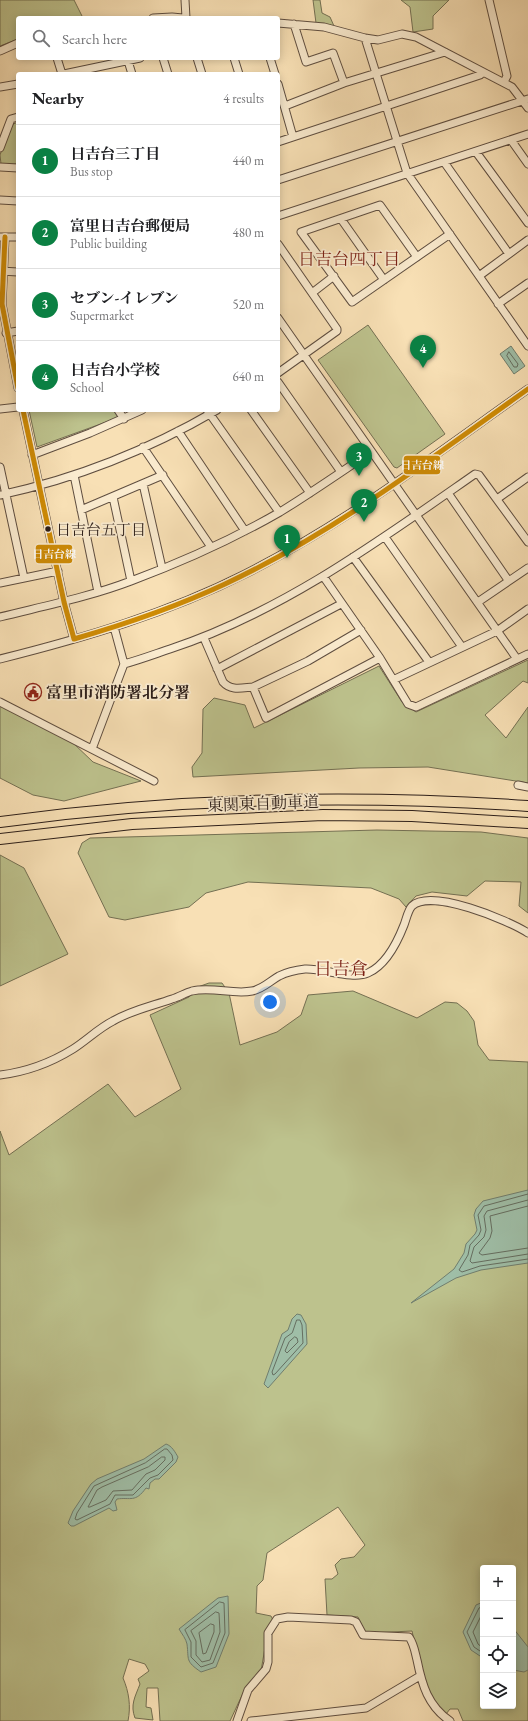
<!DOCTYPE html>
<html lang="en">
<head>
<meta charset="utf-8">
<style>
  :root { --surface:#fff; --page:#f2f2f2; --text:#202124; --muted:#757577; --line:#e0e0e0; --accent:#0b8043 }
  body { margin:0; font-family:"EB Garamond","Noto Serif JP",serif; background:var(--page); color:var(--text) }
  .controls { position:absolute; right:12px; bottom:12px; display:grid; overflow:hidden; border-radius:4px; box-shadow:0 2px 10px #0003 }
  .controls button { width:36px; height:36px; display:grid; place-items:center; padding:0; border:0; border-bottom:1px solid var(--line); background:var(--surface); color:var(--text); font:20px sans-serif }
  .you { position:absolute; left:270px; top:1002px; width:14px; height:14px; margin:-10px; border:3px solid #fff; border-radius:50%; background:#1a73e8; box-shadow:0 0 0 6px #1a73e833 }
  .badge { display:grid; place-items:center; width:26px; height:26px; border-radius:50%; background:var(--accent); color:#fff; font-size:13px; font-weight:700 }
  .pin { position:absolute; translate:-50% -33px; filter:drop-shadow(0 1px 2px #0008) }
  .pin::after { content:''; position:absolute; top:21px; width:14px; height:12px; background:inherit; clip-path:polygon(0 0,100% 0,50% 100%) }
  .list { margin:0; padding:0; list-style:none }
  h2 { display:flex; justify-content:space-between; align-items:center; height:52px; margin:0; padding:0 16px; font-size:17px }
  h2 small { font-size:13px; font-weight:400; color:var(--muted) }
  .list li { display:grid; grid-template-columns:26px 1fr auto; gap:12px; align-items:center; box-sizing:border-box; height:72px; padding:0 16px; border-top:1px solid var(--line) }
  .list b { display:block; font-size:15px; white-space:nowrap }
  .list p { margin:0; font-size:13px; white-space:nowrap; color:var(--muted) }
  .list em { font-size:13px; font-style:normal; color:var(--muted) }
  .icon { flex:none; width:22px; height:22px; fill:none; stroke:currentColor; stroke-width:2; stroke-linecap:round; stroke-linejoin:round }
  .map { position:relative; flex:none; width:528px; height:1721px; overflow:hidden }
  .search { position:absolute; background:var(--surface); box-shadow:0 2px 10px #0003; left:16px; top:16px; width:264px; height:44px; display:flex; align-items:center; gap:10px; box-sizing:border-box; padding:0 14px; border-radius:4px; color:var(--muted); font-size:15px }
  .panel { position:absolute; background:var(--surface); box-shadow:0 2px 10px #0003; left:16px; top:72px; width:264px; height:340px; border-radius:4px }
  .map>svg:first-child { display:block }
  .green { fill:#bdc28d; stroke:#747053; fill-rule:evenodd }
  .water { fill:#9fbea7; stroke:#717e6e }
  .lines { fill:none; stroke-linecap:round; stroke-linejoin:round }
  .shore { stroke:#666e60; stroke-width:1 }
  .minor-casing { stroke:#5f4e40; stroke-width:9 }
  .highway-casing { stroke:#2c1e19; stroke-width:12 }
  .minor { stroke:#faebcf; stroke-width:7 }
  .highway { stroke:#f8e0b5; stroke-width:10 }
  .bus-1-casing { stroke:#faebcf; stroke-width:8 }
  .bus-1 { stroke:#ce8b05; stroke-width:5 }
  .bus-dot { fill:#2c1e19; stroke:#faebcf; stroke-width:1.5 }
  .labels { text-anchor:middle; stroke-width:3.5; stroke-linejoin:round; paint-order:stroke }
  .bus-label { font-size:15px; fill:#2c1e19; stroke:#faebcf; text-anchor:start }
  .poi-label { font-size:16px; font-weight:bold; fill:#2c1e19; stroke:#faebcf; text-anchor:start }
  .street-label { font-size:16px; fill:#2c1e19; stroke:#faebcf }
  .neighbourhood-label { font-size:17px; fill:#7a1f14; stroke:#faebcf }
  .quarter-label { font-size:18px; fill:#7a1f14; stroke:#faebcf }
  .line-badge { stroke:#faebcf; stroke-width:1.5 }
  .badge-label { font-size:11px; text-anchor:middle; font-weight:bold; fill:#fff }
</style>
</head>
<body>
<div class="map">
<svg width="528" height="1721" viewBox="0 0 528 1721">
  <rect width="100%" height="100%" fill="#f8e0b5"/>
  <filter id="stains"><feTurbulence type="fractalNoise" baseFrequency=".005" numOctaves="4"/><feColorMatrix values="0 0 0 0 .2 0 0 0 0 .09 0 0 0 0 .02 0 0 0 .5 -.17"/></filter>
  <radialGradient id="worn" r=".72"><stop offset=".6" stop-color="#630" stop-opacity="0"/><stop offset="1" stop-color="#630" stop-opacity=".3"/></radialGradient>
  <path class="green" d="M0 0H74L83 18H18V39L0 46Z
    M313 0H320L322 13 330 17 334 26 316 23Z
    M401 0H449L433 16V29L413 32 410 7Z
    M18 122V165L1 164 0 155 11 125Z
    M368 325 445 434 397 468 394 467 318 360Z
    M29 410H115L120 417 37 447Z
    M528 660V683L523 681 485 715 506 738 528 707V783L428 767 359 768 193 777 192 767 202 753 203 709 214 698 245 705 254 728 379 666 402 702 416 712Z
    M0 705 71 741 93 762 141 781 64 801 33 795 0 778Z
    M377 830 481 832 528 838V913L519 906 521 882 485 881 467 896 432 892 416 896 406 907 399 899 371 888 248 882 206 893 189 907 125 920 109 917 78 853 82 843 90 838Z
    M0 855 24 868 68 954 0 986Z
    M209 983H222L229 993 240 1045 277 1032 301 1015 308 995 353 991 417 1018 445 1002 457 1003 467 1011 474 1021 478 1045 489 1060 528 1062V1721H463L458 1709H450L446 1714C423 1693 419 1661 412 1631L370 1633 364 1631 358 1617 327 1615 325 1579H332L338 1574 335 1565 341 1559 354 1557 365 1545 338 1507 267 1553 263 1580 257 1586 256 1613 271 1616 273 1620 268 1630 261 1671 244 1691 230 1721H160L158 1688H147L146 1707 151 1708 153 1720 135 1718C130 1705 135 1697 140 1684L138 1679 149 1671 145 1664 129 1659 123 1678C129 1692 131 1706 128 1721H0V1131L9 1155 108 1084 135 1117 181 1089 150 1015 189 997 195 988ZM483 1568H513V1706H483Z"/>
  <path class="water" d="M511 346 525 366 514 374 500 354Z
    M528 1190V1263L481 1270 456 1278 411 1303 454 1269 464 1253 466 1244 475 1234 477 1230 474 1215 476 1209 483 1201Z
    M297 1314 301 1315 306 1324 307 1344 268 1388 264 1384 282 1334 288 1330 292 1319Z
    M166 1444C172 1446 175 1452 178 1457L176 1462 159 1479H155L150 1483 149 1489 146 1488C135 1503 131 1497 117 1499L115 1502 117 1510 113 1511 109 1508 74 1526H71L68 1523 73 1511 91 1484 97 1479 144 1459Z
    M228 1596 229 1634 216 1667 201 1672C185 1661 189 1660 187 1644 186 1639 182 1634 179 1629L218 1598Z
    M483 1602V1658L471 1650 463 1632 476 1605Z
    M513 1628 528 1647V1670L524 1672 513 1670Z"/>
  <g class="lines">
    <path class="shore" d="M509 352 518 364 517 367H514L507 356Z
      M528 1194 484 1206 478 1215 481 1230 479 1235 470 1245 468 1255 459 1270 462 1272 480 1266 528 1259
      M528 1200 487 1211 484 1216 486 1230 484 1237 474 1247 470 1261 472 1263 528 1254
      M528 1206 490 1216 492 1231 490 1238 479 1253 482 1255 528 1248
      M297 1320H300L302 1325 303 1343 275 1374 273 1375 272 1372 285 1338 292 1333Z
      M295 1337 297 1338 298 1342 287 1353 285 1351 289 1342Z
      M165 1449H167L172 1455 173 1460 158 1475 150 1478 133 1495H115L110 1504 77 1520 75 1519 77 1513 94 1486 145 1463Z
      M162 1457H165V1460L155 1470 146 1474 132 1490 113 1491 106 1500 90 1507H88L97 1490 102 1487 148 1467Z
      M220 1602 224 1603 225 1633 213 1663 201 1667 191 1657V1642L185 1630Z
      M483 1606 479 1608 467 1632 474 1647 483 1653
      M216 1612 219 1613 220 1632 210 1660 202 1662 196 1655V1641L191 1631Z
      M483 1612 473 1632 478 1644 483 1648
      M211 1624 214 1625V1632L206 1653 203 1654 199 1633Z"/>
    <g class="minor-casing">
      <path id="minor" d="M185 0 186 18
        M489 0 507 76 504 82
        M153 18 172 17 183 18
        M278 23 324 27 365 38 378 40 402 34 416 37 512 87 528 108
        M294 24 306 62 333 53 344 83
        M365 38 407 173 528 346
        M0 51 18 43
        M57 58 62 74
        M163 58 168 74
        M197 58 202 74
        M234 58 239 74
        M270 58 275 74
        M128 61 132 74
        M64 74 140 58
        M278 84 293 137
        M0 87 18 84
        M285 106 344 83 445 52
        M511 140 528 164
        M278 142 480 75 483 72
        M0 148 11 119 18 117
        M476 152 528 223
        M444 162 509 254
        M0 167 18 168
        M278 180 528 99
        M0 200 18 201
        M278 216 528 134
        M341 219 384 280
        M0 237H18
        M5 237 2 304 18 388
        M278 244 337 329V331L278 373
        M417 257 380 205 301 232 352 302 450 234
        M0 271 18 272
        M479 276 528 240
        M312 293 334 276
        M498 304 528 283
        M278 318 517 659
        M6 333 18 331
        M278 382 341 472
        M0 409 18 407
        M23 410 64 602 74 639
        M118 410 124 419
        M207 410 279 512
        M251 410 310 493
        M178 431 245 531
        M143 447 211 547
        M32 455 90 433 142 410
        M0 467 24 578
        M74 475 98 592
        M143 484 162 568
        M448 493 508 580
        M0 495C75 479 150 449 217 410
        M113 497 131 581
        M497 499 528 477
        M81 510 163 475
        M385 537 462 647
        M353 557 429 662
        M323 576 380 658 408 704 416 707 528 654
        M0 583 58 571
        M478 602 528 568
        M0 617C44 606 89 597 131 581 182 562 233 539 280 512 311 493 341 472 371 452
        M204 638 223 682C231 691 241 688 253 687L266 718 380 658
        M0 659C84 638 168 613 245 574 346 523 436 454 528 389
        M124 664C139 660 155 654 170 649 282 612 379 541 475 474L479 475 528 542
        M217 669 341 604
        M395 679 497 631 528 609
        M253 687 308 661 361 630
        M0 702 154 781
        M92 749 124 664 114 627
        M518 785 528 787
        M0 1075C25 1072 52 1062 73 1049 87 1040 99 1028 113 1021 132 1010 152 1006 172 999 179 997 185 993 192 991 212 986 233 995 252 991 263 989 270 981 279 976 287 972 296 970 305 969 323 968 352 980 368 973 386 965 397 943 404 925 406 920 408 910 412 906 431 888 508 920 528 933
        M237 1721 248 1690 266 1669 268 1662V1633L277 1619 288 1617 351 1620 356 1622 363 1635 409 1637C414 1644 415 1652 417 1660 422 1685 428 1706 450 1721
        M251 1721 366 1708 420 1676"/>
    </g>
    <g class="highway-casing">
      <path id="highway" d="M0 822C175 798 352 794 528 806
        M0 839 132 824 323 815 412 816 528 823"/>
    </g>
    <use href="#minor" class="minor"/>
    <use href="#highway" class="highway"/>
    <g class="bus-1-casing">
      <path id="bus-1" d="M5 237 2 304 18 388
        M23 410 64 602 74 639
        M74 639C126 624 176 607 225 584 334 533 431 458 528 389"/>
    </g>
    <use href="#bus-1" class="bus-1"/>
  </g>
  <defs>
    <g id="civic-ring" transform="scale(0.9)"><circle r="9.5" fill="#faebcf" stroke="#8f2418" stroke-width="1.5"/><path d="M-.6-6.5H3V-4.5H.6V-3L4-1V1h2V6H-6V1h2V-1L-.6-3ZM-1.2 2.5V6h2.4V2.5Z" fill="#8f2418"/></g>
  </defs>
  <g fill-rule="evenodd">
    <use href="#civic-ring" x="33" y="692"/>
  </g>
  <circle class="bus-dot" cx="48" cy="529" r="3.5"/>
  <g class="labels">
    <g class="bus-label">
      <text x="56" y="535">日吉台五丁目</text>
    </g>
    <g class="poi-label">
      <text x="46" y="698">富里市消防署北分署</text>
    </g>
    <g class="street-label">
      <text transform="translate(263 803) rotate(-2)" y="6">東関東自動車道</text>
    </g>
    <g class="neighbourhood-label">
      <text x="349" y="265">日吉台四丁目</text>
    </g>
    <g class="quarter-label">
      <text x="341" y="975">日吉倉</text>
    </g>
  </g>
  <g class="line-badge">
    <rect x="403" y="455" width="38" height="20" rx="4" fill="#ce8b05"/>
    <rect x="35" y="544" width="38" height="20" rx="4" fill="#ce8b05"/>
  </g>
  <g class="badge-label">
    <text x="422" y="469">日吉台線</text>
    <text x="54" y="558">日吉台線</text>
  </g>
  <rect width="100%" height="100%" filter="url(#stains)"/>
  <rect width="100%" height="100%" fill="url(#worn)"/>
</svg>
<div class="controls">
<button>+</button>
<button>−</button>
<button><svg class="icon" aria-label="locate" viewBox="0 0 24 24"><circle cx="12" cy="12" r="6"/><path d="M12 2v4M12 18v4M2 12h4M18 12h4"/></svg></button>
<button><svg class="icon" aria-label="layers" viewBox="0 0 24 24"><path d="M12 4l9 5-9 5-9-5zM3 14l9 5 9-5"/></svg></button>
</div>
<div class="you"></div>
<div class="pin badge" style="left:287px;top:558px">1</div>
<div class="pin badge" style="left:364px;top:522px">2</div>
<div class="pin badge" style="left:359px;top:476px">3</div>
<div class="pin badge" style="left:423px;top:368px">4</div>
<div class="search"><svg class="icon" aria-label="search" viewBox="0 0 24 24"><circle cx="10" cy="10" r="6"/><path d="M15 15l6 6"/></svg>Search here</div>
<section class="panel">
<h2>Nearby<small>4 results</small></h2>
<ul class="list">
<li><span class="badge">1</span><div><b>日吉台三丁目</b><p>Bus stop</p></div><em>440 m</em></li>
<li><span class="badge">2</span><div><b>富里日吉台郵便局</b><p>Public building</p></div><em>480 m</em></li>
<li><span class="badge">3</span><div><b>セブン-イレブン</b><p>Supermarket</p></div><em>520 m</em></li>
<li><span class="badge">4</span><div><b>日吉台小学校</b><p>School</p></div><em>640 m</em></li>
</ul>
</section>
</div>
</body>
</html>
